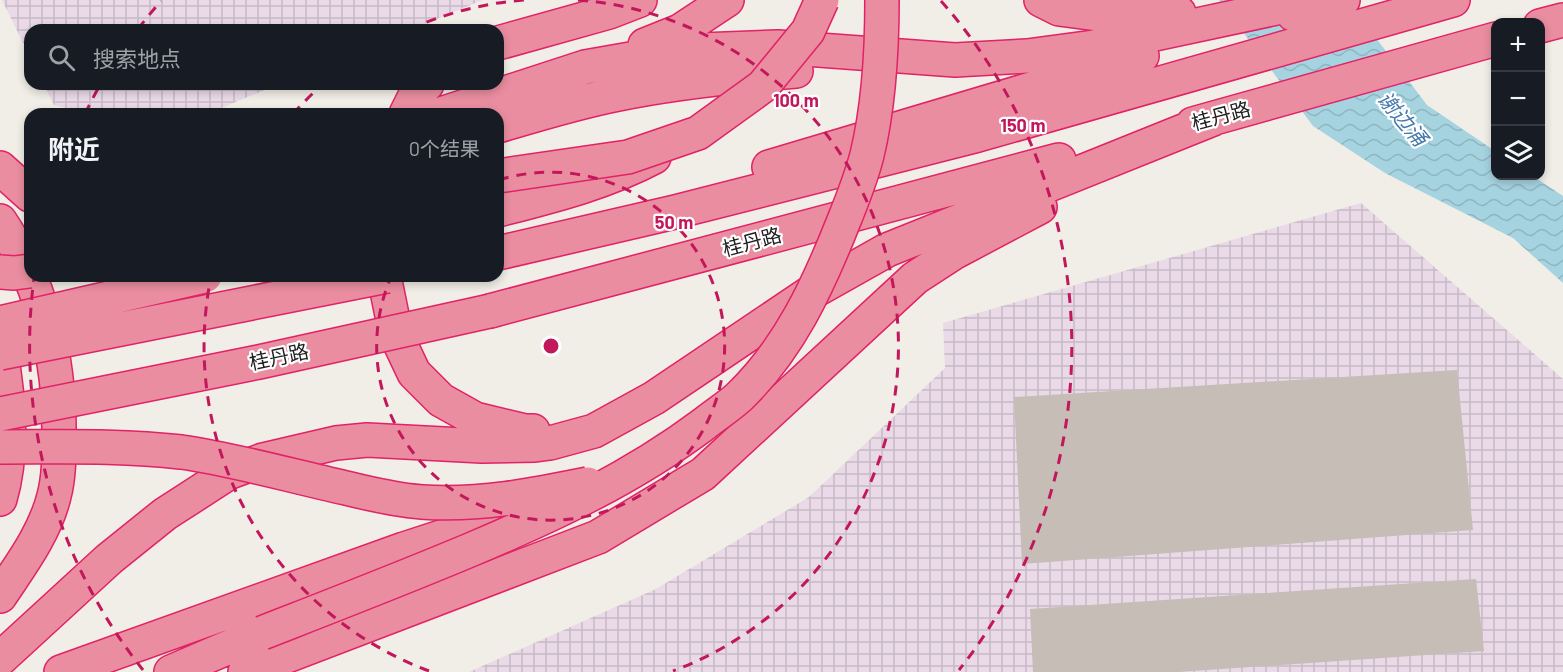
<!DOCTYPE html>
<html lang="zh">
<head>
<meta charset="utf-8">
<style>
  :root { --surface:#171b24; --page:#242831; --text:#f1f3f6; --muted:#9ea1a6; --line:#363941 }
  body { margin:0; font-family:Barlow,"Noto Sans SC",sans-serif; background:var(--page); color:var(--text) }
  .controls { position:absolute; right:18px; top:18px; display:grid; overflow:hidden; border-radius:12px; box-shadow:0 3px 9px #0003 }
  .controls button { width:54px; height:54px; display:grid; place-items:center; padding:0; border:0; border-bottom:2px solid var(--line); background:var(--surface); color:var(--text); font:30px sans-serif }
  .list { margin:0; padding:0; list-style:none }
  h2 { display:flex; justify-content:space-between; align-items:center; height:78px; margin:0; padding:0 24px; font-size:26px }
  h2 small { font-size:20px; font-weight:400; color:var(--muted) }
  .icon { flex:none; width:33px; height:33px; fill:none; stroke:currentColor; stroke-width:2; stroke-linecap:round; stroke-linejoin:round }
  .map { position:relative; flex:none; width:1563px; height:672px; overflow:hidden }
  .search { position:absolute; background:var(--surface); box-shadow:0 3px 9px #0003; left:24px; top:24px; width:480px; height:66px; display:flex; align-items:center; gap:15px; box-sizing:border-box; padding:0 21px; border-radius:18px; color:var(--muted); font-size:22px }
  .panel { position:absolute; background:var(--surface); box-shadow:0 3px 9px #0003; left:24px; top:108px; width:480px; height:174px; border-radius:18px }
  .map>svg:first-child { display:block }
  .industrial { fill:url(#industrial-grid) }
  .water { fill:url(#water-waves) }
  .building { fill:#c6bdb6 }
  .lines { fill:none; stroke-linecap:round; stroke-linejoin:round }
  .highway-casing { stroke:#e12266; stroke-width:36 }
  .highway { stroke:#ea8da0; stroke-width:33 }
  .highway-bridge-casing { stroke:#e12266; stroke-width:36; stroke-linecap:butt }
  .highway-bridge { stroke:#ea8da0; stroke-width:33 }
  .ring { fill:none; stroke:#c2185b; stroke-width:3; stroke-dasharray:10 8 }
  .labels { text-anchor:middle; stroke-width:4.5; stroke-linejoin:round; paint-order:stroke }
  .street-label { font-size:20px; fill:#202020; stroke:#fff }
  .water-label { font-size:21px; font-style:italic; fill:#467aac; stroke:#fff }
  .centre { fill:#c2185b; stroke:#fff; stroke-width:3 }
  .ring-label { font-size:18px; text-anchor:middle; font-weight:bold; fill:#c2185b; stroke:#fff; stroke-width:4.5; stroke-linejoin:round; paint-order:stroke }
</style>
</head>
<body>
<div class="map">
<svg width="1563" height="672" viewBox="0 0 1563 672">
  <defs>
    <pattern id="industrial-grid" width="8" height="8" patternUnits="userSpaceOnUse" patternTransform="scale(1.5)"><rect width="8" height="8" fill="#ead9e7"/><path d="M0 4h8M4 0v8" fill="none" stroke="#c8bac6"/></pattern>
    <pattern id="water-waves" width="16" height="10" patternUnits="userSpaceOnUse" patternTransform="scale(1.5)"><rect width="16" height="10" fill="#a6d3e0"/><path d="M0 5q4-4 8 0t8 0" fill="none" stroke="#8fb5c0"/></pattern>
  </defs>
  <rect width="100%" height="100%" fill="#f1eee7"/>
  <path class="industrial" d="M2 0H483L410 30H30V57Z
    M43 84H279L207 114H91L54 105Z
    M1361 203 1563 379V672H469L656 589 809 497 945 368 943 323Z"/>
  <path class="water" d="M1219 0H1347L1427 105 1495 151 1496 176H1533L1563 196V283L1513 238 1385 173 1313 126Z"/>
  <path class="building" d="M1457 370 1473 530 1022 564 1014 397Z
    M1476 579 1484 651 1178 672H1033L1030 609Z"/>
  <g class="lines">
    <g class="highway-casing">
      <path id="highway" d="M1041 0 1059 9 1097 14 1179 13
        M1293 14 1343 0
        M1540 26 1563 20
        M498 43 609 12 640 0
        M645 45 680 31 727 0
        M406 114 417 92 427 84
        M441 114 585 67 676 51 778 47 955 60 1027 56 1094 47 1314 0
        M1193 124 1496 39
        M498 126C538 114 577 102 618 94 676 82 736 76 796 71
        M769 167 1142 56
        M0 168 30 195
        M498 210C552 196 605 183 654 157
        M0 221C43 285 60 361 59 437 59 457 59 477 54 496 45 533 20 566 0 596
        M498 253 675 212 978 135 1453 0
        M384 276 396 335 414 373 441 400 475 419 525 431H533
        M490 311 1059 160
        M0 348C9 396 14 451 0 499
        M0 659 109 559 165 514 230 472 263 460 336 443 367 440 482 446 535 445 550 443 594 431 654 398 807 295 887 250 1213 119
        M61 672 404 549 552 501
        M171 672 262 633
        M245 672 598 537 703 474 915 278 955 252 1040 207"/>
    </g>
    <use href="#highway" class="highway"/>
    <g class="highway-bridge-casing">
      <path id="highway-bridge" d="M498 176 628 157 698 133 763 86 808 31 822 0
        M0 272 14 273 30 271
        M0 323 205 276
        M0 353 387 276
        M0 414 259 362 490 311
        M0 447C61 447 121 445 181 452 237 460 291 476 346 488 370 494 396 500 422 502 478 506 534 495 588 484
        M262 633C331 606 401 579 470 550 553 515 632 478 704 424 715 415 728 407 739 397 789 349 818 286 843 223 852 201 861 178 867 155 879 105 882 51 882 0"/>
    </g>
    <use href="#highway-bridge" class="highway-bridge"/>
  </g>
  <g class="ring">
    <path d="M499 180A174 174 0 1 1 391 277"/>
    <path d="M429 671A347 347 0 0 1 211 277M293 114A347 347 0 0 1 323 84M410 29A347 347 0 0 1 524 0M578 0A347 347 0 0 1 673 671"/>
    <path d="M143 670A521 521 0 0 1 34 278M85 114A521 521 0 0 1 100 85M138 29A521 521 0 0 1 161 1M941 1A521 521 0 0 1 959 670"/>
  </g>
  <g class="labels">
    <g class="street-label">
      <text transform="translate(1221 116) rotate(-15)" y="7">桂丹路</text>
      <text transform="translate(752 242) rotate(-15)" y="7">桂丹路</text>
      <text transform="translate(279 357) rotate(-12)" y="7">桂丹路</text>
    </g>
    <g class="water-label">
      <text transform="translate(1402 119) rotate(50)" y="7">谢边涌</text>
    </g>
  </g>
  <circle cx="551" cy="346" r="9" class="centre"/>
  <g class="ring-label">
    <text x="796" y="107">100 m</text>
    <text x="1023" y="132">150 m</text>
    <text x="674" y="229">50 m</text>
  </g>
</svg>
<div class="controls">
<button>+</button>
<button>−</button>
<button><svg class="icon" aria-label="layers" viewBox="0 0 24 24"><path d="M12 4l9 5-9 5-9-5zM3 14l9 5 9-5"/></svg></button>
</div>
<div class="search"><svg class="icon" aria-label="search" viewBox="0 0 24 24"><circle cx="10" cy="10" r="6"/><path d="M15 15l6 6"/></svg>搜索地点</div>
<section class="panel">
<h2>附近<small>0个结果</small></h2>
<ul class="list">
</ul>
</section>
</div>
</body>
</html>
